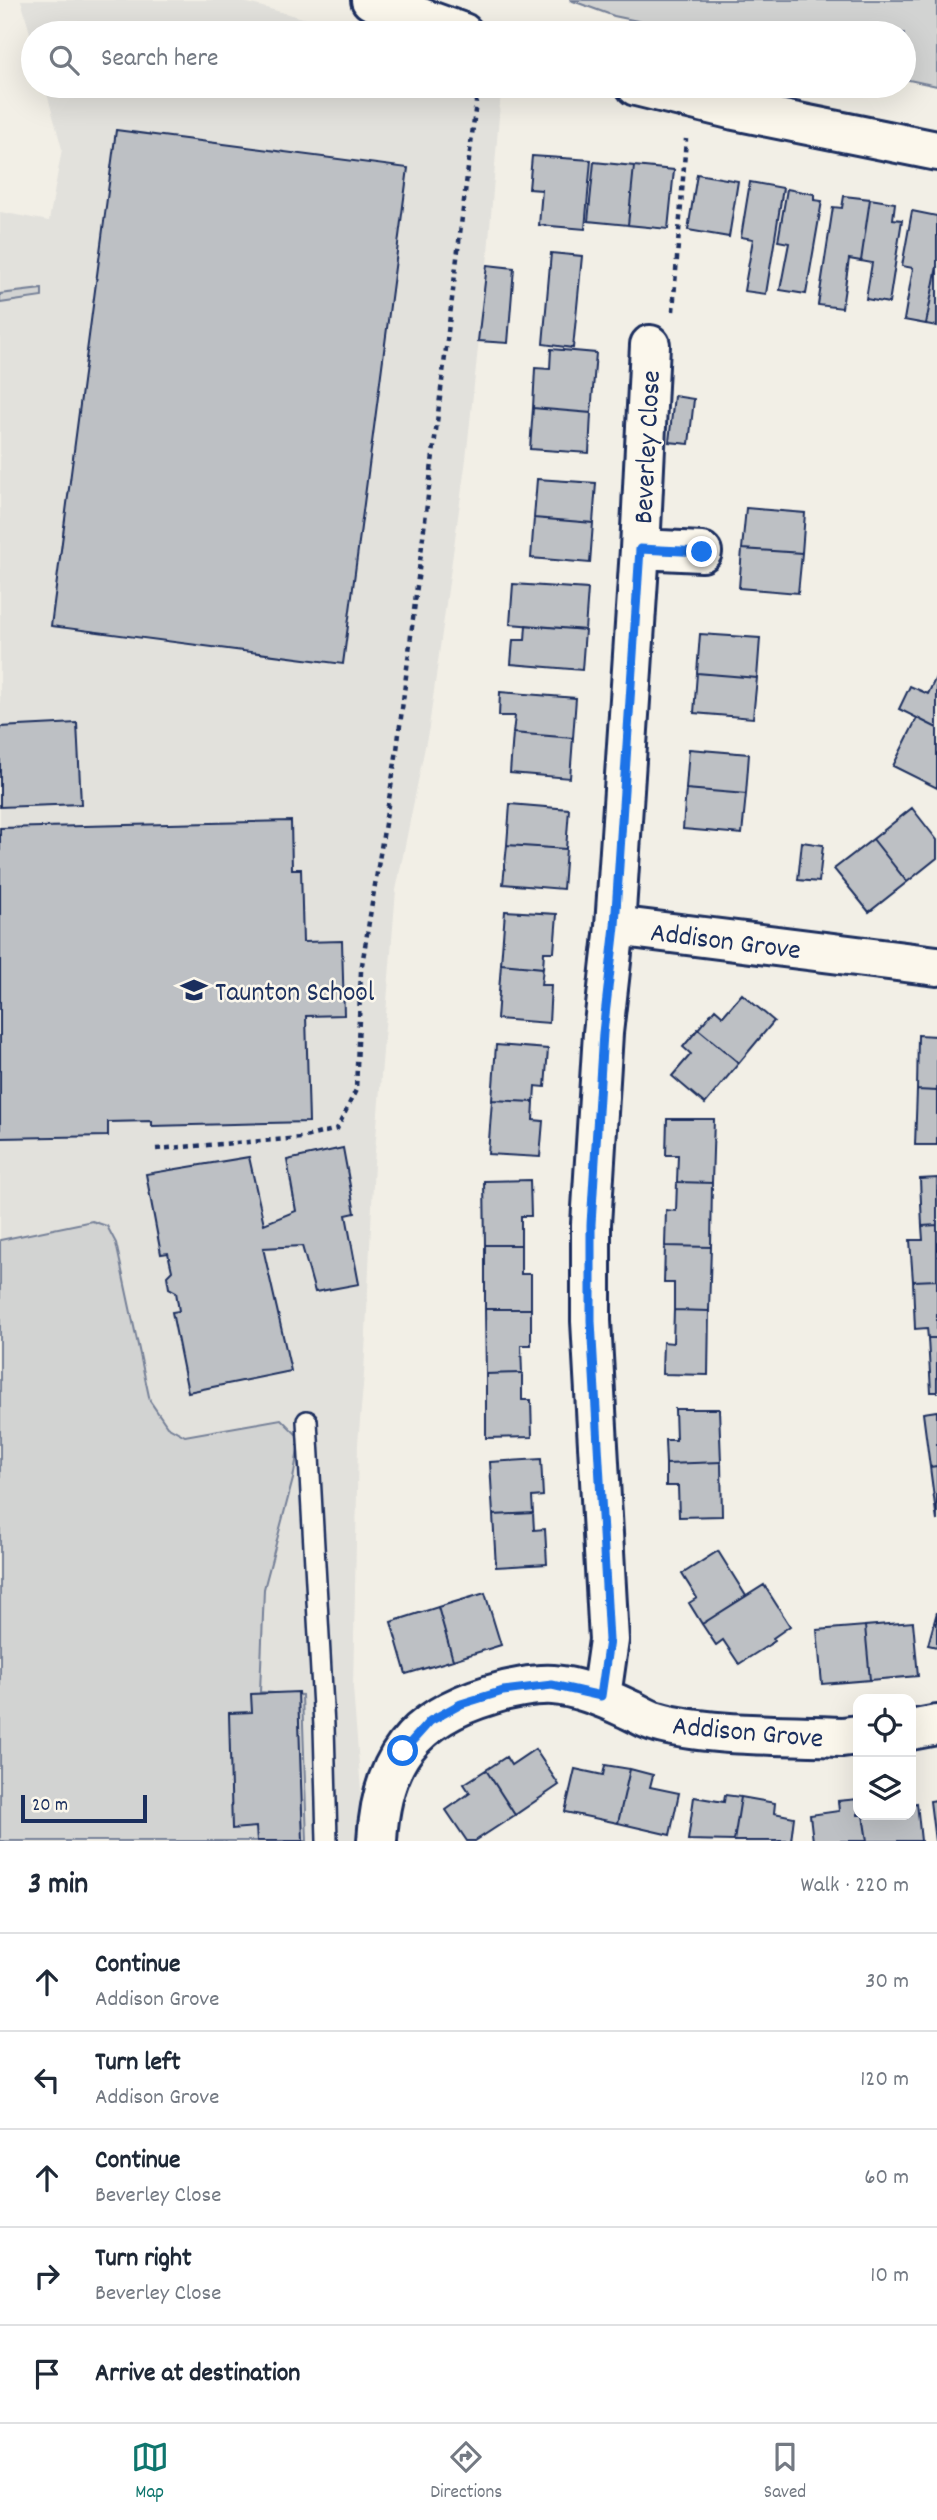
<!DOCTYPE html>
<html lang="en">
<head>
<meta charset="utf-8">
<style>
  :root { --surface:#fff; --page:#f6f6f7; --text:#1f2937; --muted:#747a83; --line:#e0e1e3; --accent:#0f766e }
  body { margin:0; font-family:Dekko,sans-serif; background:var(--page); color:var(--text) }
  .controls { position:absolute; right:21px; bottom:21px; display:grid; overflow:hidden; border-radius:14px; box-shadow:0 7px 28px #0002 }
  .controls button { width:63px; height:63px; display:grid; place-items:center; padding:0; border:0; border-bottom:2px solid var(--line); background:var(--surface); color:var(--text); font:35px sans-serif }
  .scale { position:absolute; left:21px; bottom:18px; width:126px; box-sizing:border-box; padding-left:7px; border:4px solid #1b2f5e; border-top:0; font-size:19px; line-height:24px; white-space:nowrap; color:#1b2f5e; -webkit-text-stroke:5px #fbf7ec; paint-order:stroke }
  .stop { position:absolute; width:21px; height:21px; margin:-16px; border:5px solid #1a73e8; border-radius:50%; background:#fff }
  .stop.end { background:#1a73e8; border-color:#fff; box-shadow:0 2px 7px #0008 }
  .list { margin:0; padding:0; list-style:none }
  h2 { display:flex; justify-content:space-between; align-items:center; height:91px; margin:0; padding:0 28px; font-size:30px }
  h2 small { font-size:23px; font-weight:400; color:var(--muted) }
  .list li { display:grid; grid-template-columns:46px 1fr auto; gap:21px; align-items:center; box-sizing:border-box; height:98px; padding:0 28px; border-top:2px solid var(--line) }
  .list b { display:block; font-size:26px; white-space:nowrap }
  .list p { margin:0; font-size:23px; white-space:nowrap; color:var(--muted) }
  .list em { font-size:23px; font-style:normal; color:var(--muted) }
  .icon { flex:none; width:38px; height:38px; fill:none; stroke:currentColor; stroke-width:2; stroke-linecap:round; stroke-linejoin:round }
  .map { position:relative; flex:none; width:937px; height:1841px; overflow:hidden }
  .search { position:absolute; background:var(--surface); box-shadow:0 7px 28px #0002; left:21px; right:21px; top:21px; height:77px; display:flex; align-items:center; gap:18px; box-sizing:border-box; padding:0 24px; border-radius:38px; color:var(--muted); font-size:26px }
  .sheet { height:581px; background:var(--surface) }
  nav { display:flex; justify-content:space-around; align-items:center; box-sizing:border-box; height:98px; border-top:2px solid var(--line); background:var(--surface); font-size:19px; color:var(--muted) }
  nav a { display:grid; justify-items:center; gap:4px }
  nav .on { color:var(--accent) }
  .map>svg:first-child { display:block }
  .built { fill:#e2e1dc }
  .green { fill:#d2d3d2; stroke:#768198; stroke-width:2 }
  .building { fill:#bdc0c4; stroke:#1b2f5e; stroke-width:2 }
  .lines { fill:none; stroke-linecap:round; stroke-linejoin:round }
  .service-casing { stroke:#1b2f5e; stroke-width:24 }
  .minor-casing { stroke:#1b2f5e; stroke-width:44 }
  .primary-casing { stroke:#1b2f5e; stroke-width:44 }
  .path { stroke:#1b2f5e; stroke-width:4.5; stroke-dasharray:5 5; stroke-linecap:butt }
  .service { stroke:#fbf7ec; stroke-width:19 }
  .minor { stroke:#fbf7ec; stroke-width:38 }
  .primary { stroke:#fbf7ec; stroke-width:38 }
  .route { stroke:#1a73e8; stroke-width:9 }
  .labels { text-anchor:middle; stroke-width:5; stroke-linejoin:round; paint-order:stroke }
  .street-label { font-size:28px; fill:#1b2f5e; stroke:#fbf7ec }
  .poi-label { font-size:28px; fill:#1b2f5e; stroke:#fbf7ec; text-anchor:start }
</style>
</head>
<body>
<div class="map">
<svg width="937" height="1841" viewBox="0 0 937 1841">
  <rect width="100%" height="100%" fill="#f2efe6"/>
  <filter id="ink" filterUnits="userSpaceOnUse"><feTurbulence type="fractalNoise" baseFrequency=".0143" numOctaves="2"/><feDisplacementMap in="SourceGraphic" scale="14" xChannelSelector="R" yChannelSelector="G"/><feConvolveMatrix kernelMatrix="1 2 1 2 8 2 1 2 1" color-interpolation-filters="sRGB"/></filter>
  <g filter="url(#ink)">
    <path class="built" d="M21 0H237L310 20 340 33H33V44Z
      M45 86H482L501 91 487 265 466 459 429 727 396 890 374 1163 364 1374 358 1443 353 1688 365 1841H0V212L49 221 62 149Z"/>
    <path class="green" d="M570 0H937V86L904 79V33H694L614 16Z
      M42 289V297L0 303V294Z
      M92 1221 107 1226 116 1243 150 1401 167 1426 185 1436 281 1419 300 1438 293 1479 264 1589 260 1692 302 1695 307 1841H0V1240Z"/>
    <path class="building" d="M116 130 408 168 343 664 51 626Z
      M532 156 591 160 585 229 539 225 542 190 529 189Z
      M594 162 634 166 628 225 588 221Z
      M634 166 674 170 668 229 628 225Z
      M697 174 738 181 729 237 688 230Z
      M750 182 783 188 766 294 744 291 753 239 741 237Z
      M787 189 814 194V200L822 201 806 294 780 290 789 243 778 241Z
      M844 196 870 199 861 261 849 259 842 308 818 305 833 207 842 208Z
      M870 199 895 203 893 219 902 220 889 303 866 299 872 263 861 261Z
      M912 211 937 216V266L926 324 904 320 913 268 902 266Z
      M551 253 582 256 573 348 543 344Z
      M487 265 514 268 508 343 478 341Z
      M937 266V326L926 324Z
      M551 349 596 353 591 413 533 408 535 368 550 369Z
      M674 396 694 399 689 444 669 442Z
      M533 408 591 413 589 453 530 449Z
      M537 479 596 483 593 523 534 518Z
      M746 508 805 513 802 553 742 549Z
      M534 518 593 523 590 563 531 558Z
      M742 549 802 553 798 593 739 588Z
      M513 584 588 589 585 630 510 624Z
      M526 625 585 630 582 670 511 664 513 640H525Z
      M700 634 760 638 757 678 697 673Z
      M697 673 757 678 753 718 694 713Z
      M937 675V728L899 709 910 686 928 694Z
      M500 692 576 698 573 738 513 733 515 716H499Z
      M917 718 937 728V788L893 766Z
      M77 723 81 804 0 807V727Z
      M513 733 573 738 570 778 510 773Z
      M689 749 749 754 746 794 686 789Z
      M686 789 746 794 742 834 683 829Z
      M510 804 569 809 566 849 507 845Z
      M912 808 937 840V858L907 882 873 839Z
      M291 821 292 869H301L303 942 342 941 344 1015 306 1016 309 1122 152 1126V1121L108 1122V1136L0 1138V828Z
      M873 839 907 882 869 912 834 869Z
      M802 842 823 845 819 882 798 880Z
      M507 845 566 849 563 889 503 884Z
      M505 911 557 914 554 952H544L543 968 501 964Z
      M501 964 543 968 541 985H551L549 1023 497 1019Z
      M742 994 774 1021 739 1063 698 1029 715 1009 723 1016Z
      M698 1029 739 1063 705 1104 672 1076 691 1054 683 1047Z
      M918 1035 937 1036V1091L917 1090Z
      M496 1045 548 1049 545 1087 535 1086 534 1102 492 1100Z
      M917 1090 937 1091V1145H915Z
      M492 1100 534 1102 533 1120 543 1121 540 1157 488 1154Z
      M667 1119H714L712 1183 677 1182 678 1155H666Z
      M343 1148 355 1213 346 1215 359 1284 315 1292 302 1246 263 1248 291 1371 188 1392 172 1312 179 1311 176 1292 169 1288 167 1276 172 1271 168 1253 161 1254 146 1174 249 1157 264 1224 296 1211 287 1160Z
      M937 1178V1225L922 1226 920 1179Z
      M530 1180 531 1216H521V1245H485L484 1181Z
      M677 1182 712 1183 711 1247 665 1246 666 1210 676 1211Z
      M937 1225V1280L913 1281 910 1240H923L922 1226Z
      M485 1245H521V1274H531V1309H485Z
      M665 1246 711 1247 709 1311 674 1310V1283H664Z
      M937 1280V1338H928L927 1328 915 1329 913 1281Z
      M485 1309H531V1345H521L522 1373 486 1374Z
      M674 1310 709 1311 708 1375 662 1374 663 1342 673 1343Z
      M928 1338H937V1392H931Z
      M522 1373V1400H531L532 1437 486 1438V1374Z
      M675 1409H719L721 1462 666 1464 665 1440H676Z
      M937 1411V1466L930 1467 923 1413Z
      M541 1459 543 1496 532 1497 533 1513 493 1515 490 1462Z
      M721 1462 722 1516 679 1517 678 1486H666V1464Z
      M937 1466V1521L930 1467Z
      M533 1513 534 1530 545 1529 547 1564 496 1567 493 1515Z
      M718 1551 746 1596 702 1624 689 1603 697 1598 682 1574Z
      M764 1585 790 1626 773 1638 775 1641 739 1664 723 1640 716 1645 702 1624Z
      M485 1593 501 1645 453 1660 438 1607Z
      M438 1607 453 1660 406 1674 391 1622Z
      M937 1612V1647L928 1645Z
      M913 1622 918 1676 870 1680 865 1626Z
      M865 1626 870 1680 822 1684 817 1630Z
      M298 1692 303 1841H257L256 1827 232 1829 229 1713 252 1712 251 1694Z
      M535 1749 559 1785 515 1815 486 1770 506 1757 511 1765Z
      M605 1765 630 1769 618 1823 565 1812 575 1769 603 1775Z
      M630 1769 653 1775 650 1787 679 1793 670 1835 618 1823Z
      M486 1770 515 1815 475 1841H467L446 1810 470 1793 464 1784Z
      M725 1795 741 1797 734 1841 688 1840 694 1797 724 1802Z
      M741 1797 775 1803 774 1813 794 1817 791 1841H734Z
      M858 1799V1815H863L867 1841H813L810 1815 839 1811 838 1801Z
      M937 1800V1841H935L930 1801Z
      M917 1803 921 1841H867L863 1815H911V1804Z"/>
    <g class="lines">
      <g class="service-casing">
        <path id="service" d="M307 1421 324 1726 327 1841"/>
      </g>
      <g class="minor-casing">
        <path id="minor" d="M640 549 702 552
          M615 926 640 549 650 345
          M601 1696 609 1640 591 1321V1224L603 1033 615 926 937 966
          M911 1730 937 1725
          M377 1841C381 1761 413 1718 490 1695 508 1689 534 1684 553 1685 579 1687 605 1698 628 1709 638 1713 647 1720 657 1722 710 1737 786 1734 842 1737L858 1735"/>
      </g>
      <g class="primary-casing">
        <path id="primary" d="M371 0 463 33
          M636 86 734 110 937 151"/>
      </g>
      <path class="path" d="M673 311 686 139
        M156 1149 301 1138 337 1129 356 1090 361 971 397 750 478 86"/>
      <use href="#service" class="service"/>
      <use href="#minor" class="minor"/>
      <use href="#primary" class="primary"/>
    </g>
  </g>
  <g class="lines" filter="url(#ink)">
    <path class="route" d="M403 1751 430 1721 461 1704 503 1691 552 1685 601 1696 609 1640 591 1321V1224L603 1033 615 926 640 549 702 552"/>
  </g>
  <defs>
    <g id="school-bare" transform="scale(2.1)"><path d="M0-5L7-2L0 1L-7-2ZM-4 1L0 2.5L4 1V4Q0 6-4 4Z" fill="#1b2f5e" stroke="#fbf7ec" stroke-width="2.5" paint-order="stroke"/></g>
  </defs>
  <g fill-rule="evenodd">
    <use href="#school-bare" x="194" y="990"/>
  </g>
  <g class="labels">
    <g class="street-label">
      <text transform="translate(645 447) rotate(-87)" y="10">Beverley Close</text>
      <text transform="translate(726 939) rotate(7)" y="10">Addison Grove</text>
      <text transform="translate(748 1730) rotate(5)" y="10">Addison Grove</text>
    </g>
    <g class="poi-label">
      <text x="215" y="1000">Taunton School</text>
    </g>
  </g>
</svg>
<div class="controls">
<button><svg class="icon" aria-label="locate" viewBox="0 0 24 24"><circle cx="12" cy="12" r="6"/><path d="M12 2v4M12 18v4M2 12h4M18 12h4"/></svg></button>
<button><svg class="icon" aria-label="layers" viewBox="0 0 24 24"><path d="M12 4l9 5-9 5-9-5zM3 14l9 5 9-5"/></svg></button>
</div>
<div class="scale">20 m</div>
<div class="stop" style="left:403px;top:1751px"></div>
<div class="stop end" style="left:702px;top:552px"></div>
<div class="search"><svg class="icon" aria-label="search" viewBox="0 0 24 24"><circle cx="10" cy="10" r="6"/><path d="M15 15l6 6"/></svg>Search here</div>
</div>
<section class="sheet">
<h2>3 min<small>Walk · 220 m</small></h2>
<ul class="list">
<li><svg class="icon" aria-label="ahead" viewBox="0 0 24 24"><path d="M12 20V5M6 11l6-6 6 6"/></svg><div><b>Continue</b><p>Addison Grove</p></div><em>30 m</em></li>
<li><svg class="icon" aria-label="left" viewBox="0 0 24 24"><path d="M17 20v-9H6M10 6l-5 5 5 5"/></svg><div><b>Turn left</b><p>Addison Grove</p></div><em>120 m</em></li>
<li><svg class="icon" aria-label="ahead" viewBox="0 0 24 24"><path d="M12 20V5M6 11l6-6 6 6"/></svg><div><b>Continue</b><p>Beverley Close</p></div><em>60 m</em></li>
<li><svg class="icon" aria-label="right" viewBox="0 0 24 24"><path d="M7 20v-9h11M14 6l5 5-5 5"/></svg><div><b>Turn right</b><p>Beverley Close</p></div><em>10 m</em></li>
<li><svg class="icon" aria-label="arrive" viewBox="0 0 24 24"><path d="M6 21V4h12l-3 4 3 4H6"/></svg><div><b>Arrive at destination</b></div></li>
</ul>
</section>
<nav>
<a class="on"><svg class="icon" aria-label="map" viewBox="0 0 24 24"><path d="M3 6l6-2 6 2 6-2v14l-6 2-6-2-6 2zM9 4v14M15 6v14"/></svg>Map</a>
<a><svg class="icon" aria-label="directions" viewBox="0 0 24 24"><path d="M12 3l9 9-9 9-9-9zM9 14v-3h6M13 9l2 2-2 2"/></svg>Directions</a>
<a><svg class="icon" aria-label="saved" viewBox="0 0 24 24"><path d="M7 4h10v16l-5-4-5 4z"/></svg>Saved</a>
</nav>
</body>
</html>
